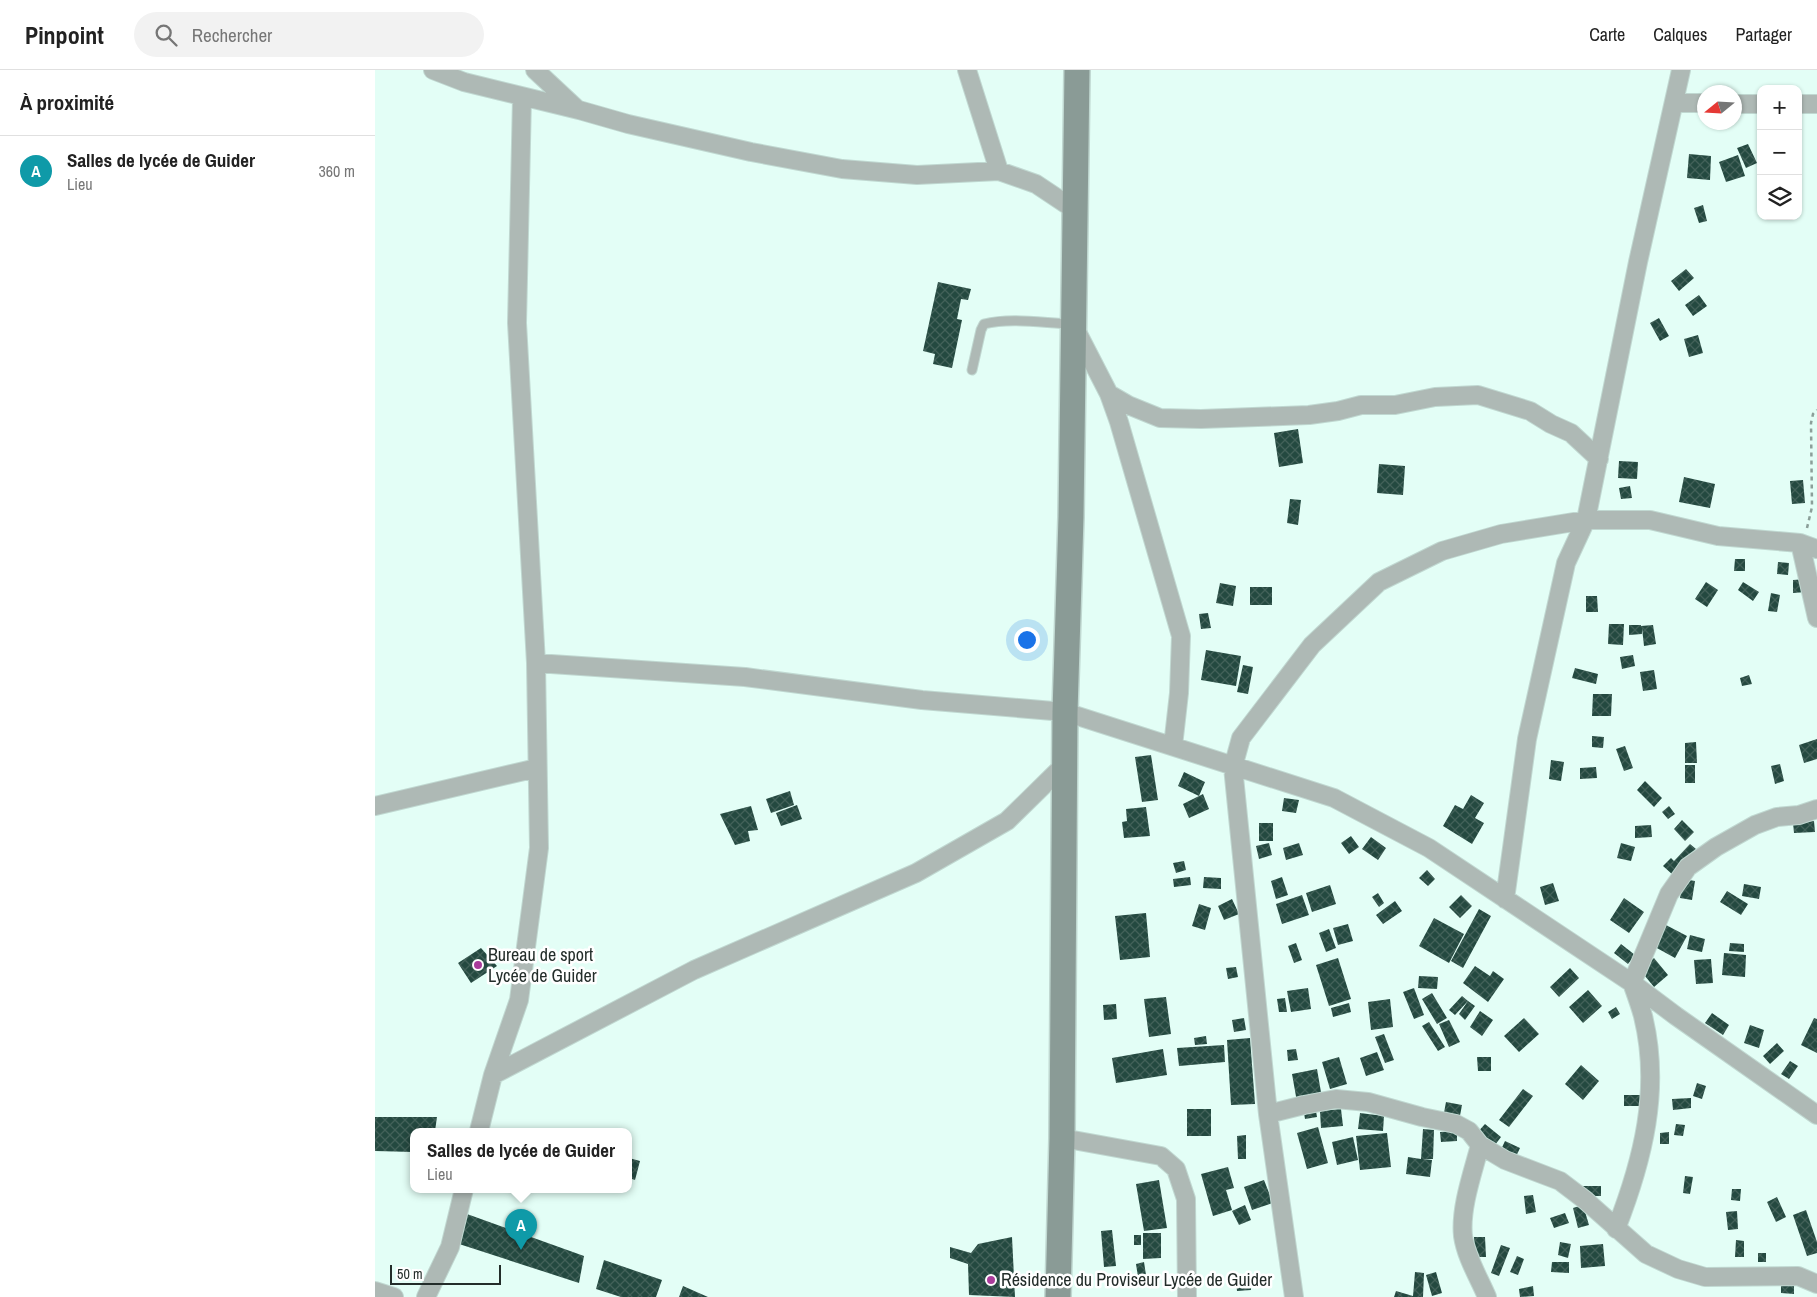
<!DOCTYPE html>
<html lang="fr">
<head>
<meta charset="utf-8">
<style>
  :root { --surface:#fff; --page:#f2f2f2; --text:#222; --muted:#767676; --line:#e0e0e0; --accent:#db2777 }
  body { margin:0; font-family:"Archivo Narrow",sans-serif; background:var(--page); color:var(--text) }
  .controls { position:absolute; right:15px; top:15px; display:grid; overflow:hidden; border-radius:10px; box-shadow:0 1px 4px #0004 }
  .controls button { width:45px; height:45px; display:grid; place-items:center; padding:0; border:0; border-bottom:1px solid var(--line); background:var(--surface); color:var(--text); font:25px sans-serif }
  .compass { position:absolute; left:1322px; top:15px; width:45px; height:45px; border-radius:50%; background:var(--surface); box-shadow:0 1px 4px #0004; rotate:252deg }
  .scale { position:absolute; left:15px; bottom:12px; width:111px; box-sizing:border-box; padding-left:5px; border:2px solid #232d2a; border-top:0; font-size:14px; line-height:18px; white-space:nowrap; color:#232d2a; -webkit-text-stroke:4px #fff; paint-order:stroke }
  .you { position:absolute; left:651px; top:569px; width:18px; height:18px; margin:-12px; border:4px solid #fff; border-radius:50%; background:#1a73e8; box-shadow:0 0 0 8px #1a73e833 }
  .badge { display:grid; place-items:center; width:32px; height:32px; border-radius:50%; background:var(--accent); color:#fff; font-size:16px; font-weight:700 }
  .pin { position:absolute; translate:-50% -41px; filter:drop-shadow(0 1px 2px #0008) }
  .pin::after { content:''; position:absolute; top:26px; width:18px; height:15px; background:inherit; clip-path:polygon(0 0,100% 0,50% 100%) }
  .popup { position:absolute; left:35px; top:1058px; width:222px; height:65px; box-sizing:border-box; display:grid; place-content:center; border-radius:10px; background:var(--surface); filter:drop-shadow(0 1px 4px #0005); font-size:16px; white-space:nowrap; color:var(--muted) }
  .popup b { font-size:19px; color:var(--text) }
  .popup::after { content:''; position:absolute; left:50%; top:100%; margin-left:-10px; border:10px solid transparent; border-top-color:var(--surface) }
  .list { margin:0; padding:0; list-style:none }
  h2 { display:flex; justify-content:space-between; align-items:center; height:65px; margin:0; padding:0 20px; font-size:21px }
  h2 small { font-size:16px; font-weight:400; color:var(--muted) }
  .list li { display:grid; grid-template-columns:32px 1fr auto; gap:15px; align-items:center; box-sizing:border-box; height:70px; padding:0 20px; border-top:1px solid var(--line) }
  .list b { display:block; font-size:19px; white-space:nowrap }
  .list p { margin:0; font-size:16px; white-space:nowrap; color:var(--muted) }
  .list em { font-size:16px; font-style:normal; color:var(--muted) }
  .icon { flex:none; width:28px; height:28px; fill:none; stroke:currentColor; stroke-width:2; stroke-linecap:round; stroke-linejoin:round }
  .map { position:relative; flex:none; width:1442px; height:1227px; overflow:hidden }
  header { display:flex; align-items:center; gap:30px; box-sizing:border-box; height:70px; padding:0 25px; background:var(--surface); border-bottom:1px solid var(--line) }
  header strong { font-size:24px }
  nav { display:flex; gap:28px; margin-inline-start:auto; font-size:18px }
  .search { width:350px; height:45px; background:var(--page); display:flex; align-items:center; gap:12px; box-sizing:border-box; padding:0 18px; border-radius:28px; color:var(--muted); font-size:19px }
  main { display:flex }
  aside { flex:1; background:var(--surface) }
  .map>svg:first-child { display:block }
  .building { fill:url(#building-cross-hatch) }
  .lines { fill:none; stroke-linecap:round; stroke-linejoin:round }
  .lane-casing { stroke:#c0d8d1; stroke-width:11 }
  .street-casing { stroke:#c0d8d1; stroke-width:20 }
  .secondary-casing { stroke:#c0d8d1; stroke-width:28 }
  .path { stroke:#8b9f99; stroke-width:2.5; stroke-dasharray:4 4; stroke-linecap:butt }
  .lane { stroke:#aeb9b5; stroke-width:9 }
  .street { stroke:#aeb9b5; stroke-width:18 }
  .secondary { stroke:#8a9b96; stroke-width:25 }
  .poi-dot { fill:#a93c9b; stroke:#fff; stroke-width:2 }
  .labels { text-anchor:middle; stroke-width:5; stroke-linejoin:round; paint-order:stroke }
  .poi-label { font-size:18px; fill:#232d2a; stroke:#fff; text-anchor:start }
</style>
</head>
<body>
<header>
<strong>Pinpoint</strong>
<div class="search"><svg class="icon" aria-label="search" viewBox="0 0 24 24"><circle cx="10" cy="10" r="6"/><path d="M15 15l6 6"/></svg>Rechercher</div>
<nav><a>Carte</a><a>Calques</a><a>Partager</a></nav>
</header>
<main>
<aside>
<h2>À proximité<small></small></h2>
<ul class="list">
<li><span class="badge" style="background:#0f9aa8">A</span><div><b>Salles de lycée de Guider</b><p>Lieu</p></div><em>360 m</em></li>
</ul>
</aside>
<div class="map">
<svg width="1442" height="1227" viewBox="0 0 1442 1227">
  <defs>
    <pattern id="building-cross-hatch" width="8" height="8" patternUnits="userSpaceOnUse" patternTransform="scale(1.25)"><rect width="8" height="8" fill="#244940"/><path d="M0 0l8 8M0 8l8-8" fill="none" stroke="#436159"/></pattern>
  </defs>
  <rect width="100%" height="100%" fill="#e3fef6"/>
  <path class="building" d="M1373 74 1382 93 1371 98 1362 78Z
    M1314 84 1336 86 1335 110 1312 108Z
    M1363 85 1370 106 1351 112 1344 92Z
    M1328 135 1332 151 1324 153 1319 138Z
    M1311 199 1319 208 1304 221 1296 211Z
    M563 212 596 219 593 230 586 229 582 249 587 250 577 298 558 294 560 284 548 281Z
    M1324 225 1332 236 1318 246 1310 235Z
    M1284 248 1294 266 1285 271 1275 253Z
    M1323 265 1328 283 1314 287 1309 269Z
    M923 359 928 393 904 397 899 363Z
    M1244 391 1263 392 1262 409 1243 408Z
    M1004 394 1030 396 1028 425 1002 423Z
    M1309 407 1340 414 1335 438 1304 432Z
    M1428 410 1430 433 1417 434 1415 411Z
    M1255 416 1257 428 1246 429 1244 418Z
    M915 429 926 430 923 455 912 453Z
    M1360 489H1370V501H1359Z
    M1403 492 1414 493 1413 505 1402 504Z
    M1431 509V522L1418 523V510Z
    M1331 512 1343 520 1332 537 1320 529Z
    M1368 512 1384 522 1378 531 1363 520Z
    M845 513 861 516 858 536 841 533Z
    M875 517H897V535H875Z
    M1396 523 1405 525 1402 542 1393 541Z
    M1211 526H1222L1223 542H1211Z
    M833 543 836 558 826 559 824 544Z
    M1234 554H1249L1248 575 1233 574Z
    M1254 555H1266V556L1278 555 1281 574 1269 576 1267 558V564L1254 565Z
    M831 580 866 586 861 616 826 610Z
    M1258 585 1260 596 1247 599 1245 587Z
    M868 595 878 597 873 624 862 622Z
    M1200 598 1223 604 1221 614 1197 608Z
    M1279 600 1282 619 1268 621 1265 602Z
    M1374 605 1377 614 1367 616 1365 608Z
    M1218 624H1237L1236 646H1217Z
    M1217 666 1229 667 1228 678 1217 677Z
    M1442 669V689L1429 693 1424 675Z
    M1321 672 1322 693H1310V673Z
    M1250 676 1258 698 1249 701 1241 679Z
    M776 685 783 730 767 732 760 687Z
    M1176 690 1189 692 1186 711 1174 709Z
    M1405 694 1409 711 1400 714 1396 696Z
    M1310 695H1320V713H1310Z
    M1221 697 1222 708 1205 709V698Z
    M809 702 830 712 824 726 803 716Z
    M1270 711 1287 728 1279 737 1262 720Z
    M415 721 419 735 396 743 391 729Z
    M828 724 834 739 814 748 808 734Z
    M1096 725 1109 733 1100 748 1109 753 1097 774 1068 756 1080 735 1088 739Z
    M909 728 924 730 921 743 907 741Z
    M422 735 427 749 406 756 401 743Z
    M376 736 383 760 373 761 375 771 360 775 345 744Z
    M1294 736 1300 744 1293 749 1287 742Z
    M771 737 775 766 749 768 747 752 752 751 751 739Z
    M1307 750 1319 762 1310 771 1299 759Z
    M1439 751 1440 762 1419 763 1418 753Z
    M884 753H898V771H884Z
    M1276 755 1277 767 1260 768V756Z
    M976 766 984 777 974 784 966 773Z
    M996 767 1011 778 1003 790 987 779Z
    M894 773 897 785 884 789 881 776Z
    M924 773 928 785 911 790 908 778Z
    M1246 773 1260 777 1256 791 1242 788Z
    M1315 774 1321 779 1298 805 1288 796 1296 788 1299 791Z
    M809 791 811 800 801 803 798 793Z
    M1052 800 1060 809 1053 816 1044 808Z
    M815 807 816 815 799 817 798 809Z
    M829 807 846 808V819L828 818Z
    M907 807 913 825 901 829 896 811Z
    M1308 809 1320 811 1317 830 1305 828Z
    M1178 813 1184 831 1170 835 1165 817Z
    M1369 814 1386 817 1384 829 1367 826Z
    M955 815 961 834 937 842 931 823Z
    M1352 821 1373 834 1366 845 1345 832Z
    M1003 823 1009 833 1004 837 997 827Z
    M927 825 934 845 907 854 901 834Z
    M1086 825 1097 836 1085 848 1074 837Z
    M1249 828 1269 842 1254 863 1235 850Z
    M857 829 864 844 849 850 843 836Z
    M1020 831 1027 841 1008 854 1001 845Z
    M824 834 836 838 830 860 817 856Z
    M1104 839 1116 846 1088 898 1076 891Z
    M771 843 775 887 745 890 740 846Z
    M1059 848 1089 864 1074 893 1044 876Z
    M973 854 978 871 963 875 958 858Z
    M1291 855 1312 866 1300 888 1280 877Z
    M954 859 961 878 951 882 944 863Z
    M1315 865 1330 869 1327 882 1312 879Z
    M921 873 927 890 919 893 913 876Z
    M1355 873 1369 874V882L1354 881Z
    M1246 874 1260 885 1253 894 1239 883Z
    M106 878 122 896 96 913 83 893Z
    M1349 883 1371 885 1370 907 1347 905Z
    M963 888 976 929 954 936 941 895Z
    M1279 888 1293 905 1279 917 1265 900Z
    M1336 889 1338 913 1321 914 1319 890Z
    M1100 896 1115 906 1118 901 1129 909 1113 932 1088 913Z
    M861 897 863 907 853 909 851 898Z
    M1195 898 1204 908 1184 927 1175 917Z
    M1044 906 1063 907 1062 919 1043 918Z
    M933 918 936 939 916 942 912 921Z
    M1039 918 1049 945 1039 949 1028 922Z
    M1213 920 1227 936 1208 953 1194 937Z
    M1057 923 1072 948 1062 954 1047 929Z
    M1087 926 1093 931 1080 945 1074 940Z
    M791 927 796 964 774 967 769 929Z
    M910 928 912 942H904L902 929Z
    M1015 929 1018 957 996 960 993 932Z
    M1093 931 1100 936 1090 950 1084 944Z
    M974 933 976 942 958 947 956 938Z
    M741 934 742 949 729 950 728 935Z
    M1241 937 1245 944 1237 949 1233 942Z
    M1105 941 1118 950 1107 966 1095 957Z
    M1337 943 1354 955 1348 965 1330 953Z
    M869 948 871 960 859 962 857 950Z
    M1149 948 1164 964 1144 982 1129 966Z
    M1439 948 1442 949V983L1426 975Z
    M1074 950 1085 972 1074 977 1064 954Z
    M1054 952 1070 977 1063 981 1047 956Z
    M1375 955 1389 960 1384 978 1369 973Z
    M1009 964 1019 990 1010 993 1000 967Z
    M831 966 832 974 820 975 819 968Z
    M875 968 880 1034 856 1035 852 970Z
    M1402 973 1409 981 1395 994 1388 986Z
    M849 975 850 992 804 996 802 978Z
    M788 979 792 1005 741 1013 737 988Z
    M921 979 923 990 913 991 912 980Z
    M1002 982 1009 1000 991 1006 985 988Z
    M964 987 972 1014 955 1019 947 992Z
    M1102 987H1116V1001H1103Z
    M1415 991 1423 996 1414 1009 1406 1004Z
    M1206 995 1224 1011 1208 1030 1190 1014Z
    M942 999 947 1028 922 1032 917 1004Z
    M1322 1013 1331 1016 1327 1029 1318 1026Z
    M1148 1019 1158 1026 1134 1057 1124 1050Z
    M1249 1025H1270L1269 1036H1249Z
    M1316 1028V1038L1298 1040 1297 1029Z
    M1071 1032 1087 1035 1084 1051 1068 1048Z
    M812 1039H836V1066H812Z
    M966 1039 968 1056 946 1058 945 1041Z
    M941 1041 942 1047 930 1049 929 1043Z
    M985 1043 1009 1046 1008 1061 983 1059Z
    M0 1047H62L60 1061H38V1082L0 1081Z
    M1110 1054 1126 1067 1117 1079 1100 1065Z
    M1301 1054 1310 1055 1308 1066 1299 1065Z
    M943 1057 953 1093 932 1099 922 1063Z
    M1048 1059 1059 1060 1058 1089H1048L1057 1090 1055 1107 1031 1104 1033 1087 1046 1089Z
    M1082 1061V1071L1066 1072 1065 1062Z
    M1294 1062V1074H1285V1063Z
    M1012 1063 1016 1097 985 1100 981 1066Z
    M871 1065V1089H863L862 1066Z
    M978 1067 983 1090 962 1095 957 1072Z
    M1130 1071 1145 1078 1138 1093 1123 1086Z
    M254 1088 265 1091 260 1110 254 1108Z
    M853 1097 859 1118 851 1120 857 1140 838 1146 826 1104Z
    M1310 1106 1318 1107 1315 1124 1308 1123Z
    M784 1110 792 1158 769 1161 761 1114Z
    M889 1110 898 1133 877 1140 869 1117Z
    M1208 1116H1226V1126H1208Z
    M1357 1119H1366L1365 1131 1356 1130Z
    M1158 1125 1161 1142 1151 1144 1149 1126Z
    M1402 1127 1411 1147 1401 1152 1392 1132Z
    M870 1135 876 1150 864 1155 857 1141Z
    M1208 1135 1214 1155 1203 1158 1198 1138Z
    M1431 1140 1442 1172V1183L1432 1186 1418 1145Z
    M1362 1141 1363 1159 1353 1160 1351 1142Z
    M1190 1143 1194 1153 1179 1158 1175 1148Z
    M92 1144 209 1186 204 1213 81 1173Z
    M737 1160 741 1196 729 1197 726 1161Z
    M768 1163H786V1188L768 1189Z
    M759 1165H766V1175H759Z
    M637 1167 640 1227 594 1225 593 1194 575 1188V1177L596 1183 603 1174Z
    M1099 1167H1110L1111 1187H1100Z
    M1361 1170 1369 1171V1187H1360Z
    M1185 1172 1196 1174 1193 1188 1183 1185Z
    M1228 1174 1230 1196 1206 1198 1205 1176Z
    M1126 1175 1135 1178 1124 1206 1116 1203Z
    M1383 1183H1391V1192H1383Z
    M1142 1186 1149 1189 1143 1205 1135 1202Z
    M229 1190 287 1210 281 1227H246L221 1219Z
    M769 1192 771 1205 763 1207 761 1194Z
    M1177 1192H1194V1203L1176 1202Z
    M1040 1202 1049 1203 1048 1227H1019L1021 1221 1038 1226Z
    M1061 1202 1067 1223 1057 1226 1051 1205Z
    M875 1210 876 1220 862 1221 861 1211Z
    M1406 1215 1419 1216V1224L1406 1223Z
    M308 1216 333 1227H304Z
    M1158 1216 1159 1226 1145 1227 1144 1219Z"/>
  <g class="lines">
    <g class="lane-casing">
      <path id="lane" d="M597 300 606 260 609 254C636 247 668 253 696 254"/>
    </g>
    <g class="street-casing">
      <path id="street" d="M58 0 89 12 204 40 253 54 376 82 467 99 542 105 624 101 661 114 700 140
        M160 0 203 40
        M592 0 624 101
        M1299 33H1330
        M1360 34H1386
        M1423 34H1442
        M700 258 734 324 744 352 806 566 804 623 798 676
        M734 324 753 335 785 348 826 349 934 345 963 341 986 335H1020L1060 327 1103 325 1155 341 1176 354 1196 363 1224 389
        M1425 473 1442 548
        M161 593 370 607 547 630 690 642 959 728 1054 778 1257 913 1301 946 1442 1045
        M0 736 162 698
        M1130 829 1152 669 1191 493 1211 450 1263 192 1306 0
        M118 1005 319 900 541 803 632 751 689 695
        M893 1044 929 1035 961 1029 993 1032 1047 1047 1081 1054 1094 1061 1105 1075 1130 1090 1185 1111 1210 1130 1271 1184 1303 1199 1330 1207 1423 1206 1442 1214
        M104 1061 118 1005 144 930 164 778 161 593 142 253 147 28
        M687 1068 786 1086 801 1099 811 1129 812 1227
        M1105 1075C1098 1102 1085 1138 1088 1166 1091 1187 1104 1208 1112 1227
        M1241 1159C1268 1090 1286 1019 1268 946 1265 935 1261 924 1257 913L1294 824 1313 797 1341 777 1380 755 1402 747 1424 745 1442 739
        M0 1221 19 1227
        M51 1227 75 1177 89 1119
        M919 1227 893 1044 858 697 866 668 937 575 1004 512 1067 481 1126 464 1211 450H1275L1343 466 1425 473 1442 479"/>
    </g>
    <g class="secondary-casing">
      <path id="secondary" d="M683 1227 687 1068 690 642 696 447 702 0"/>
    </g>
    <path class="path" d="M1432 458 1437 437 1436 353 1438 344 1442 340"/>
    <use href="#lane" class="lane"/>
    <use href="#street" class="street"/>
    <use href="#secondary" class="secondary"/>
  </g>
  <g class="poi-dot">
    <circle cx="103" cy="895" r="5"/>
    <circle cx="616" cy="1210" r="5"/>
  </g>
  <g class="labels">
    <g class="poi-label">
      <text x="113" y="891">Bureau de sport<tspan x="113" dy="21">Lycée de Guider</tspan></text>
      <text x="626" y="1216">Résidence du Proviseur Lycée de Guider</text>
    </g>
  </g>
</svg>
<div class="controls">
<button>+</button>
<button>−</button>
<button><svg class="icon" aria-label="layers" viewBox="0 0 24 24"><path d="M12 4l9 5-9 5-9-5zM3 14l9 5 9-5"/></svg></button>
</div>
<svg class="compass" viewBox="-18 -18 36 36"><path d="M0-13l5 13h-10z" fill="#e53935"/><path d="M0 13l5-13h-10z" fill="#767676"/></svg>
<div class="scale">50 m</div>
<div class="you"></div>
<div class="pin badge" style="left:146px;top:1180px;background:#0f9aa8">A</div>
<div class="popup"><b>Salles de lycée de Guider</b>Lieu</div>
</div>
</main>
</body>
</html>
